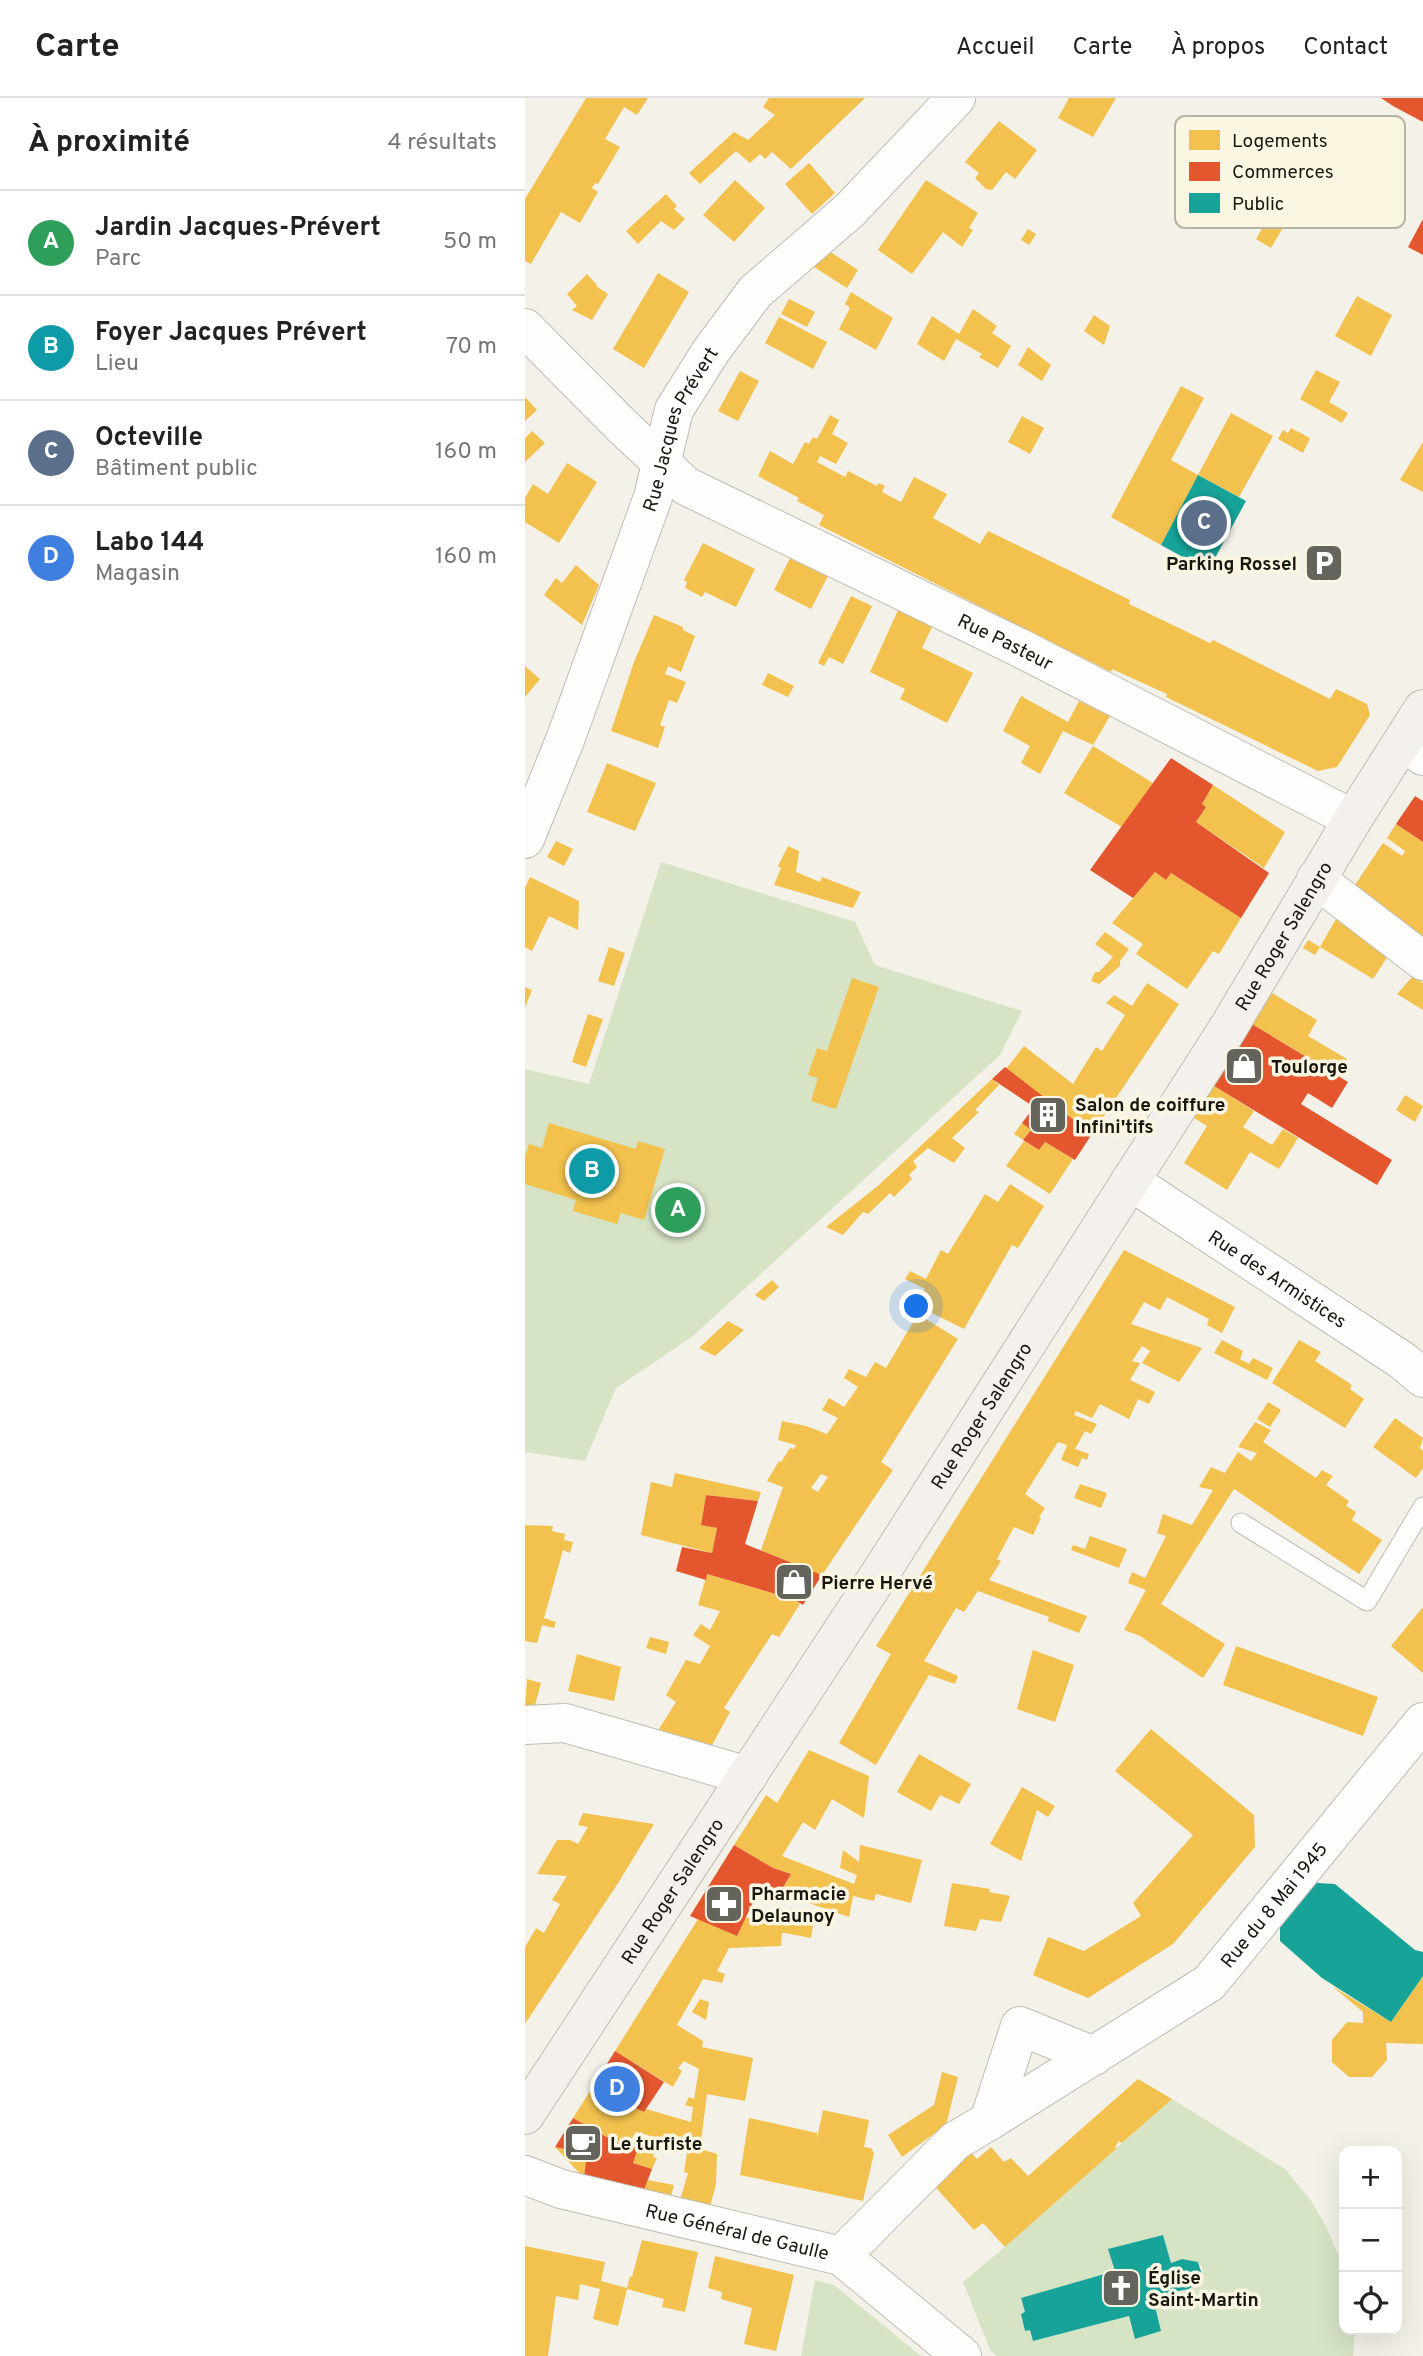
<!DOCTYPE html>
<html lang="fr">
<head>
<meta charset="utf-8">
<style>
  :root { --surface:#fff; --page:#f2f2f2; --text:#222; --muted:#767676; --line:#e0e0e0; --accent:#d93025 }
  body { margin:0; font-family:Overpass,sans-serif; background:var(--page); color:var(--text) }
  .controls { position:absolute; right:21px; bottom:21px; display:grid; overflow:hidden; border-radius:14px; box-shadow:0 7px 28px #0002 }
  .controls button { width:63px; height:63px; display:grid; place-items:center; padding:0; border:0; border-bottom:2px solid var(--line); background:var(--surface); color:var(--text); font:35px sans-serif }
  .you { position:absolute; left:392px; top:1209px; width:24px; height:24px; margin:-18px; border:5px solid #fff; border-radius:50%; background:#1a73e8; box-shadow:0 0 0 10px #1a73e833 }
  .badge { display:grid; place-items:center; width:46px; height:46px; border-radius:50%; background:var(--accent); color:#fff; font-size:23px; font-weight:700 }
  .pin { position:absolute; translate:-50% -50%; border:4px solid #fff; box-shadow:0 2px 7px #0006 }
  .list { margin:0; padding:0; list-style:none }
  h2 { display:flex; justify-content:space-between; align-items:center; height:91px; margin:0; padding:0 28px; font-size:30px }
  h2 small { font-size:23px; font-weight:400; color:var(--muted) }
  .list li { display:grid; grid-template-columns:46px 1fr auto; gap:21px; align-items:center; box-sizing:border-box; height:105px; padding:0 28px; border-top:2px solid var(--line) }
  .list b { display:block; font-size:26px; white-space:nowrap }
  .list p { margin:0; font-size:23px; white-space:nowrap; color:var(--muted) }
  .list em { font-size:23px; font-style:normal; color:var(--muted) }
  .icon { flex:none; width:38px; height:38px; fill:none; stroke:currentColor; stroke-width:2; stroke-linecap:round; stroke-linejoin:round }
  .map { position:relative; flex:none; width:898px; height:2258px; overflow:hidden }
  header { display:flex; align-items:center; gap:42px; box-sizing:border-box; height:98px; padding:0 35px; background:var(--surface); border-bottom:2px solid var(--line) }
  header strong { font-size:33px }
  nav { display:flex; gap:38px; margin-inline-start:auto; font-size:24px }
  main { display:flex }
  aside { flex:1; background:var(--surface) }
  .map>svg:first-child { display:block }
  .green { fill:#d6e3c5; fill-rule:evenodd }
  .homes { fill:#f2c14e; fill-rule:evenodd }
  .shops { fill:#e4572e }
  .public { fill:#17a398 }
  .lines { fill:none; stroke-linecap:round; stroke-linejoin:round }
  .lane-casing { stroke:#bebcb4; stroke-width:21 }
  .street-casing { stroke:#bebcb4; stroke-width:40 }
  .secondary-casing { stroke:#bebcb4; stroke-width:40 }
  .lane { stroke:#fdfdfc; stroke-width:19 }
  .street { stroke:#fdfdfc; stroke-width:38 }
  .secondary { stroke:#f4f1ec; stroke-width:38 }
  .labels { text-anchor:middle; stroke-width:7; stroke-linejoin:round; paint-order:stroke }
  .street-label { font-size:19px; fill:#181710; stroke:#faf6e2 }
  .poi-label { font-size:19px; font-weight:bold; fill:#181710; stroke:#faf6e2; text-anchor:start }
  .key { fill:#faf6e2; stroke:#b6b3a3; stroke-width:2 }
  .key-label { font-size:19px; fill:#181710 }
</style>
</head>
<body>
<header>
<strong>Carte</strong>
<nav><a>Accueil</a><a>Carte</a><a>À propos</a><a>Contact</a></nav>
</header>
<main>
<aside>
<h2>À proximité<small>4 résultats</small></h2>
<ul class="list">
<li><span class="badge" style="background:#2e9e5b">A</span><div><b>Jardin Jacques-Prévert</b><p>Parc</p></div><em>50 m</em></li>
<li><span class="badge" style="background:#0f9aa8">B</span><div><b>Foyer Jacques Prévert</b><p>Lieu</p></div><em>70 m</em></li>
<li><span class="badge" style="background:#5c6f8a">C</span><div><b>Octeville</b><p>Bâtiment public</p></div><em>160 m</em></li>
<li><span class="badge" style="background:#3f7fe0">D</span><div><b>Labo 144</b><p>Magasin</p></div><em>160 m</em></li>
</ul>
</aside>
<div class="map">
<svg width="898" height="2258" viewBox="0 0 898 2258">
  <rect width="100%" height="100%" fill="#f4f2e8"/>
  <path class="green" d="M136 764 330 824 350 867 497 913 475 957 168 1238 91 1290 60 1363 0 1354V971L64 986Z
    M647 2001 760 2071 787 2104 800 2127 819 2169V2232H830L828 2258H472L465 2252 438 2184 480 2149ZM638 2137 646 2165 656 2161 673 2164 677 2169 678 2180 664 2191 633 2201 635 2206 630 2208 636 2233 610 2241 604 2218 508 2243 505 2232 500 2233 496 2216 500 2214 496 2200 590 2173 584 2151Z
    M290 2182 309 2187 396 2258H276Z"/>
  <path class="homes" d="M61 0H123L112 17 99 9 80 41 95 49 73 86 70 85 67 90 73 94 55 125 36 114 6 166 0 163V101Z
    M244 0H340L266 71 247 54 240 61 235 56 225 65 211 53 175 86 164 75 209 34 223 42 250 17 238 9Z
    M544 0H591L568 39 533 20Z
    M474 23 512 52 490 81 481 74 467 92 461 91 450 80 454 75 440 64Z
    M284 65 310 95 287 116 260 86Z
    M210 82 240 110 209 144 178 117Z
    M401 82 453 115 444 130 448 132 437 149 418 134 387 176 353 152Z
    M141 96 152 108 149 111 160 121 149 132 136 123 113 146 101 133Z
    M748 112 763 121 746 150 731 141Z
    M503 131 511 136 504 147 496 142Z
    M304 153 333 172 322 190 289 169Z
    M133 175 164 194 119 270 88 251Z
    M62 176 72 187 71 188 83 196 67 222 47 212 52 208 42 196Z
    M326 194 368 220 351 252 314 231 325 210 320 206Z
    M832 198 867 217 846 258 810 238Z
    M264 201 290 214 282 229 256 216Z
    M448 211 472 228 467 235 486 248 473 270 454 259 457 256 431 241 419 263 392 246 407 218 434 236Z
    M569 217 585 228 579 247 559 233Z
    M254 219 302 244 288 271 240 245Z
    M503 249 526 267 517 283 493 267Z
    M791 272 815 284 804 304 823 315 817 325 775 301Z
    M215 273 234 283 213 323 193 313Z
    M656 288 679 300 646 362 673 377 636 447 586 419Z
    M0 299 12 312 0 323Z
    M706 315 748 338 714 399 673 377Z
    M305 317 314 322 307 336 323 345 311 366 295 358 292 364 320 379 323 373 352 388 354 385 360 388 357 394 376 404 389 379 422 396 408 420 455 446 463 433 605 502 604 506 685 545 688 542 805 601 811 591 842 606 845 617 812 669 793 673 641 599 642 596 587 571 586 574 572 567 294 427 299 417 272 403 274 400 233 378 245 353 268 366 280 344 284 346 288 339 292 341Z
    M497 318 519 330 505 356 483 344Z
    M766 330 785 340 778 355 753 341 758 332 763 335Z
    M7 333 20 345 0 364V340Z
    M898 344V394L875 382Z
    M42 365 72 384 34 445 0 424V400L8 386 23 396Z
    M178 445 230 471 211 509 180 494 177 499 160 490 162 484 159 482Z
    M268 454 305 474 286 511 249 492Z
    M51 467 74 487 57 527 19 497 31 480 37 485Z
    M326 498 347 508 318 566 304 559 299 568 293 565Z
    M374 510 408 527 397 550 448 575 422 625 375 601 380 591 345 574Z
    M129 517 158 529V532L170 538 156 574 143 568 140 576 161 584 152 605 144 602 135 627 140 629 133 650 86 633 109 564Z
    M0 568 15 581 0 599Z
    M243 575 269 588 263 599 237 587Z
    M496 598 543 624 554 603 585 618 568 647 538 633 515 676 496 665 505 648 478 633Z
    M568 648 628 685 597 729 539 695Z
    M82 665 131 685 110 733 62 714Z
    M688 687 760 734 739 770 671 724 681 709 677 706Z
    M871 726 898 744V847L828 790 858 745 877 758 880 753 862 740Z
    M31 743 48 751 39 768 22 759Z
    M263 748 274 753 271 774 295 784 297 779 336 794 328 810 249 787 256 770 253 768Z
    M630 774 641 782 646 775 716 820 694 856 688 853 662 891 611 856 618 846 587 825Z
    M5 779 54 803 53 832 24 818 7 853 0 849V790Z
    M811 821 863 858 848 881 795 849Z
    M580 834 604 851 595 863V868L574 886 566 883 570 874H574L588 859 570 846Z
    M783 842 795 849 790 857 778 850Z
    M84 849 100 855 89 888 73 883Z
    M888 878 898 885V912L872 896Z
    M327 880 354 889 311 1011 286 1003 293 980 283 977 292 950 302 953Z
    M622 885 654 906 567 1036 481 971 499 948 548 986 571 949 577 953 600 917 581 905 589 897 607 908Z
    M0 889 7 892 0 910Z
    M747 895 792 922 783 938 822 961 812 977 727 926Z
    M63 916 78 921 61 969 47 964Z
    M467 981 474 987 450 1012 454 1014 427 1040 440 1050 429 1065 403 1050 388 1063 392 1069 384 1077 387 1081 369 1099 365 1095 343 1116 338 1114 318 1137 301 1129 354 1087Z
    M689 988 729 1013 718 1029 747 1047 758 1031 773 1040 754 1071 725 1054 702 1092 659 1065 682 1028 669 1020Z
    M880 997 898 1008 890 1024 871 1012Z
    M24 1025 111 1051 113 1043 140 1051 119 1122 96 1115 92 1126 48 1113 51 1102 0 1086V1059L4 1046 17 1050Z
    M497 1025 506 1032 498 1042 489 1036Z
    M499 1043 514 1052 520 1044 548 1061 525 1096 481 1068Z
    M485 1086 519 1108 493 1150 487 1147 439 1231 391 1207 400 1191 380 1181 385 1173 401 1181 416 1152 423 1156 460 1096 473 1104Z
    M599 1152 710 1209 697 1235 682 1227 684 1221 642 1199 635 1212 619 1204 606 1226 677 1250 654 1284 617 1265 625 1253 617 1248 607 1263 615 1265 605 1282 630 1294 624 1306 613 1301 604 1321 575 1306 567 1320 551 1313 549 1317 572 1326 566 1336 560 1333 550 1351 564 1356 562 1362 557 1360 553 1369 536 1362 542 1347 533 1344 500 1396 520 1410 514 1419 516 1420 508 1437 489 1429 472 1461 476 1463 464 1482 562 1518 554 1535 523 1523 524 1519 453 1493 439 1514 431 1510 399 1563 433 1578 430 1586 404 1577 351 1667 314 1645 366 1556 351 1548Z
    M247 1182 254 1189 239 1203 230 1197Z
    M393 1216 433 1241 356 1364 368 1372 297 1477 236 1452 258 1389 242 1383 254 1363 256 1364 265 1350 269 1351 271 1347 253 1342 257 1323 281 1328 302 1336 313 1320 297 1312 304 1300 319 1309 333 1289 319 1280 324 1271 341 1279 350 1264 361 1270ZM296 1376 303 1379 293 1394 286 1390Z
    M203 1223 219 1232 190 1258 174 1250Z
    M697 1242 718 1253 715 1261 724 1266 728 1260 748 1270 742 1282 689 1255Z
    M774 1242 796 1254 790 1263 827 1287 825 1291 839 1301 820 1330 747 1285Z
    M743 1304 756 1312 745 1329 732 1321Z
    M870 1320 898 1340 895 1350 898 1353V1370L891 1380 848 1349Z
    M730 1324 746 1332 738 1344 791 1380 797 1372 808 1378 801 1387 824 1403 821 1408 831 1414 827 1422 857 1442 834 1476 709 1391 636 1506 700 1546 678 1580 615 1538 599 1532 621 1492 603 1485 607 1474 620 1480 641 1438 632 1435 638 1416 667 1427 688 1392 674 1389 686 1369 700 1375 713 1354 726 1363 732 1355 713 1349Z
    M150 1375 236 1394 233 1403 181 1397 176 1427 192 1430 187 1455 116 1437 126 1384 147 1389Z
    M555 1386 582 1395 576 1410 549 1400Z
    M0 1427 28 1428 27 1433 40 1436 39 1442 48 1444 45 1455 38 1452 19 1520 31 1524 29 1530 17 1527 12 1545 0 1543Z
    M565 1438 602 1451 594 1470 546 1452 548 1447 560 1451Z
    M182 1476 268 1501 275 1506 254 1539 247 1536 199 1610 205 1614 186 1649 129 1639 151 1604 141 1597 161 1562 175 1566 185 1548 168 1537 176 1526 185 1532 195 1513 173 1507Z
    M898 1509V1575L866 1548Z
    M125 1539 144 1544 141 1556 121 1550Z
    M711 1548 853 1599 838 1638 698 1587Z
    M508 1552 549 1567 530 1624 492 1611Z
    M52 1556 96 1569 89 1603 43 1593Z
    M2 1581 16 1585 9 1611 0 1609Z
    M626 1631 729 1717 730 1749 648 1846 563 1900 508 1877 523 1839 559 1853 616 1818 608 1805 668 1737 590 1673Z
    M284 1652 344 1678 339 1720 307 1701 290 1732 278 1724 257 1758 329 1786 332 1777 315 1770 318 1752 334 1764 335 1747 397 1762 386 1805 351 1796 349 1803 328 1798 324 1819 255 1795 266 1776 248 1770 209 1747 241 1697 252 1705Z
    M394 1656 446 1686 434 1706 415 1697 406 1713 372 1694Z
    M497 1689 530 1708 523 1719 512 1712 496 1763 465 1746Z
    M58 1715 129 1726 95 1782 0 1926V1849L11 1830 19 1835 35 1806 27 1802 42 1778 12 1776 32 1742H45L53 1746 63 1729 53 1727Z
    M427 1785 465 1791 464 1794 485 1798 476 1824 455 1821 451 1833 419 1828Z
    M265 1810 290 1816 286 1840 260 1835H257L256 1848 204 1850 192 1873 200 1876 197 1885 178 1881 152 1927 178 1943 177 1949 228 1960 220 2003 182 1996 175 2051 192 2056 191 2086 185 2109 155 2102 163 2075 159 2074 163 2048 111 2034 103 2046 87 2042 48 2020 67 1990 119 2014 121 2011 166 2024 168 2009 160 2007 164 1999 169 2001 174 1971 159 1963 153 1970 157 1973 148 1989 90 1953 173 1821 212 1838 220 1820 264 1817Z
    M898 1878V1946L861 1945 862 1962 847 1979H824L807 1964V1942L822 1924 838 1925V1914L807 1888 866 1924Z
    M175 1901 184 1904 181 1922 167 1914Z
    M417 1974 433 1979 421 2027 377 2059 363 2037 409 2007Z
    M613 1981 647 2001 597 2045 594 2043 590 2049 592 2050 480 2149 458 2125 449 2132 404 2082 441 2049 452 2061 466 2049 479 2064 486 2060 503 2078Z
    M298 2012 344 2022 339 2049 346 2050 349 2055 338 2103 215 2077 224 2020 292 2035V2040Z
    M114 2046 130 2053 128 2059 132 2060 127 2071 108 2065Z
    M30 2049 62 2056 59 2080Z
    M123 2082 149 2087 146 2098 119 2092Z
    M117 2142 173 2154 160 2214 137 2209 139 2201 102 2191 93 2228 68 2221 75 2191 55 2186 53 2202 31 2198 23 2258H0V2148L80 2164 76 2183 102 2190 105 2178 107 2179Z
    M190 2158 269 2177 251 2253 219 2246 227 2210 196 2201 197 2194 183 2190Z"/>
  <path class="shops" d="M856 0H898V24L868 8Z
    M898 121V157L883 149Z
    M646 660 688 687 677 706 681 709 671 724 744 775 716 820 646 775 641 782 630 774 608 800 565 772Z
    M890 698 898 703V744L871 726Z
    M727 926 823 984 807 1010 783 995 776 1006 867 1062 852 1087 689 988Z
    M480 969 567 1036 550 1062 520 1044 514 1052 498 1042 506 1032 497 1025 509 1009 467 981Z
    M181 1397 233 1403 220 1446 297 1477 278 1507 268 1501 182 1476 181 1482 151 1473 157 1449 187 1455 192 1430 176 1427Z
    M209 1747 248 1770 266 1776 254 1796 244 1799 232 1796 212 1838 165 1818Z
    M90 1953 139 1984 119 2014 67 1990Z
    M48 2020 87 2042 113 2050 108 2065 127 2071 119 2092 59 2079 62 2056 30 2049Z"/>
  <path class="public" d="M673 377 721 403 683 473 636 447Z
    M778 1784 810 1786 890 1852 898 1854V1878L866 1924 797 1880 755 1843V1812Z
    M638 2137 646 2165 657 2161 673 2164 678 2180 664 2191 649 2194 650 2197 646 2198V2197L633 2201 635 2206 630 2208 636 2233 610 2241 604 2218 508 2243 505 2232 500 2233 496 2216 500 2214 496 2200 590 2173 583 2151Z"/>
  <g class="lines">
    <g class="lane-casing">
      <path id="lane" d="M716 1425 842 1503 898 1409"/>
    </g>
    <g class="street-casing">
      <g id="street">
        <path id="s1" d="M0 230 97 328 161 388 493 549 828 721"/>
        <path d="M878 644 898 658"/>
        <path id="s2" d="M0 741 40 642 128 399 149 312 186 253 230 194 325 112 431 0"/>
        <path d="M791 781 898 863"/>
        <path id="s3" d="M605 1083 878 1263 898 1280"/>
        <path d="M0 1627 40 1625 223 1678"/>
        <path id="s4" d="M569 1958 495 1928 464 2023 684 1885 898 1624"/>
        <path id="s5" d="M0 2077 36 2091 316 2158 437 2258"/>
        <path d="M316 2158 430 2043 464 2023"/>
      </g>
    </g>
    <g class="secondary-casing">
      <g id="secondary">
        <path id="s6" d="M0 2017 356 1474 703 930 828 721 898 611"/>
      </g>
    </g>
    <use href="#lane" class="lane"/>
    <use href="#street" class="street"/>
    <use href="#secondary" class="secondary"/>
  </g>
  <defs>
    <g id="parking-square" transform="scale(2.0125)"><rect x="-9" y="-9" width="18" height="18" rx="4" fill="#65645c" stroke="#faf6e2"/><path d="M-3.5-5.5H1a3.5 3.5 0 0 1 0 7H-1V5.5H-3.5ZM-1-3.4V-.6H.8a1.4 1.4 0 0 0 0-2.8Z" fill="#fff"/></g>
    <g id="shop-square" transform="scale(2.0125)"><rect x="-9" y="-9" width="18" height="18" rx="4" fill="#65645c" stroke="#faf6e2"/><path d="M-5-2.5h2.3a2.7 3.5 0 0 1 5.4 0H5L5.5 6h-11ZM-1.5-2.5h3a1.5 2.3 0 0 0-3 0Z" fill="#fff"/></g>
    <g id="building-square" transform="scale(2.0125)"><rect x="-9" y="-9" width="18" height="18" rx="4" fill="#65645c" stroke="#faf6e2"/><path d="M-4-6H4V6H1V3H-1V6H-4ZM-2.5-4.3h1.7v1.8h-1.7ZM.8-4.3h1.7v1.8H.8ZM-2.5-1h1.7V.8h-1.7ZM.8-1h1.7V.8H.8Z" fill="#fff"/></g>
    <g id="pharmacy-square" transform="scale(2.0125)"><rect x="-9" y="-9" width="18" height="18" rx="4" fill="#65645c" stroke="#faf6e2"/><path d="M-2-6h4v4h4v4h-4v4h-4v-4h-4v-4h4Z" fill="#fff"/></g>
    <g id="cafe-square" transform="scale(2.0125)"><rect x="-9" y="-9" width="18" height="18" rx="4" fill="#65645c" stroke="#faf6e2"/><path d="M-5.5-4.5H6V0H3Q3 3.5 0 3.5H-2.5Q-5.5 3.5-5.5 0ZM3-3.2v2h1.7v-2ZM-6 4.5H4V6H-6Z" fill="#fff"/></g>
    <g id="church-square" transform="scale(2.0125)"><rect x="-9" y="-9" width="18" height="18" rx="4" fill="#65645c" stroke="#faf6e2"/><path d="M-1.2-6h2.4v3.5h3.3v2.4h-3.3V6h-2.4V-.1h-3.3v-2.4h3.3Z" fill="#fff"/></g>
  </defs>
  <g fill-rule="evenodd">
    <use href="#parking-square" x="799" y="465"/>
    <use href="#shop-square" x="719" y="968"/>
    <use href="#building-square" x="523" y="1017"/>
    <use href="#shop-square" x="269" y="1484"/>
    <use href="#pharmacy-square" x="199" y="1806"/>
    <use href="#cafe-square" x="58" y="2045"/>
    <use href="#church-square" x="596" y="2190"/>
  </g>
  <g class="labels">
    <g class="street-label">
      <text dy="7" stroke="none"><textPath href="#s2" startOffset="439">Rue Jacques Prévert</textPath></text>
      <text dy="7" stroke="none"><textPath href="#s1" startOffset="581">Rue Pasteur</textPath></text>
      <text dy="7" stroke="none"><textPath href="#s6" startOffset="1402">Rue Roger Salengro</textPath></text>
      <text dy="7" stroke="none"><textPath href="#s3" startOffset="177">Rue des Armistices</textPath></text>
      <text dy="7" stroke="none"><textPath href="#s6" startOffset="835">Rue Roger Salengro</textPath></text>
      <text dy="7" stroke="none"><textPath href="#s6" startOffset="268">Rue Roger Salengro</textPath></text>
      <text dy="7" stroke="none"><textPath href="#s4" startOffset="541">Rue du 8 Mai 1945</textPath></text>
      <text dy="7" stroke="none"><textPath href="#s5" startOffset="220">Rue Général de Gaulle</textPath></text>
    </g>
    <g class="poi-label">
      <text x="772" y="472" text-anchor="end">Parking Rossel</text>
      <text x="746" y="975">Toulorge</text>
      <text x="550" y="1013">Salon de coiffure<tspan x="550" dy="22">Infini'tifs</tspan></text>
      <text x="296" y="1491">Pierre Hervé</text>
      <text x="226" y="1802">Pharmacie<tspan x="226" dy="22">Delaunoy</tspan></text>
      <text x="85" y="2052">Le turfiste</text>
      <text x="623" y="2186">Église<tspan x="623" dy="22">Saint-Martin</tspan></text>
    </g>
  </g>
  <rect x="650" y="18" width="230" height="112" rx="10" class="key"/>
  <rect x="664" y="32" width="31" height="20" fill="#f2c14e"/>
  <rect x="664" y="64" width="31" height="19" fill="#e4572e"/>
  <rect x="664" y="95" width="31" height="20" fill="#17a398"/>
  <g class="key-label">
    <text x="707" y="49">Logements</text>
    <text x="707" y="80">Commerces</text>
    <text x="707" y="112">Public</text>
  </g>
</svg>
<div class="controls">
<button>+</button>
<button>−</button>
<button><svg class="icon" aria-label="locate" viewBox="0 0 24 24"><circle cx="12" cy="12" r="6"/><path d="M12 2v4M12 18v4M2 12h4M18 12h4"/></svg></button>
</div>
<div class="you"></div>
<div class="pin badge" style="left:153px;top:1112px;background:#2e9e5b">A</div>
<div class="pin badge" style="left:67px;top:1073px;background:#0f9aa8">B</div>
<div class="pin badge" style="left:679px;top:425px;background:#5c6f8a">C</div>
<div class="pin badge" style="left:92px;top:1991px;background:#3f7fe0">D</div>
</div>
</main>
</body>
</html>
